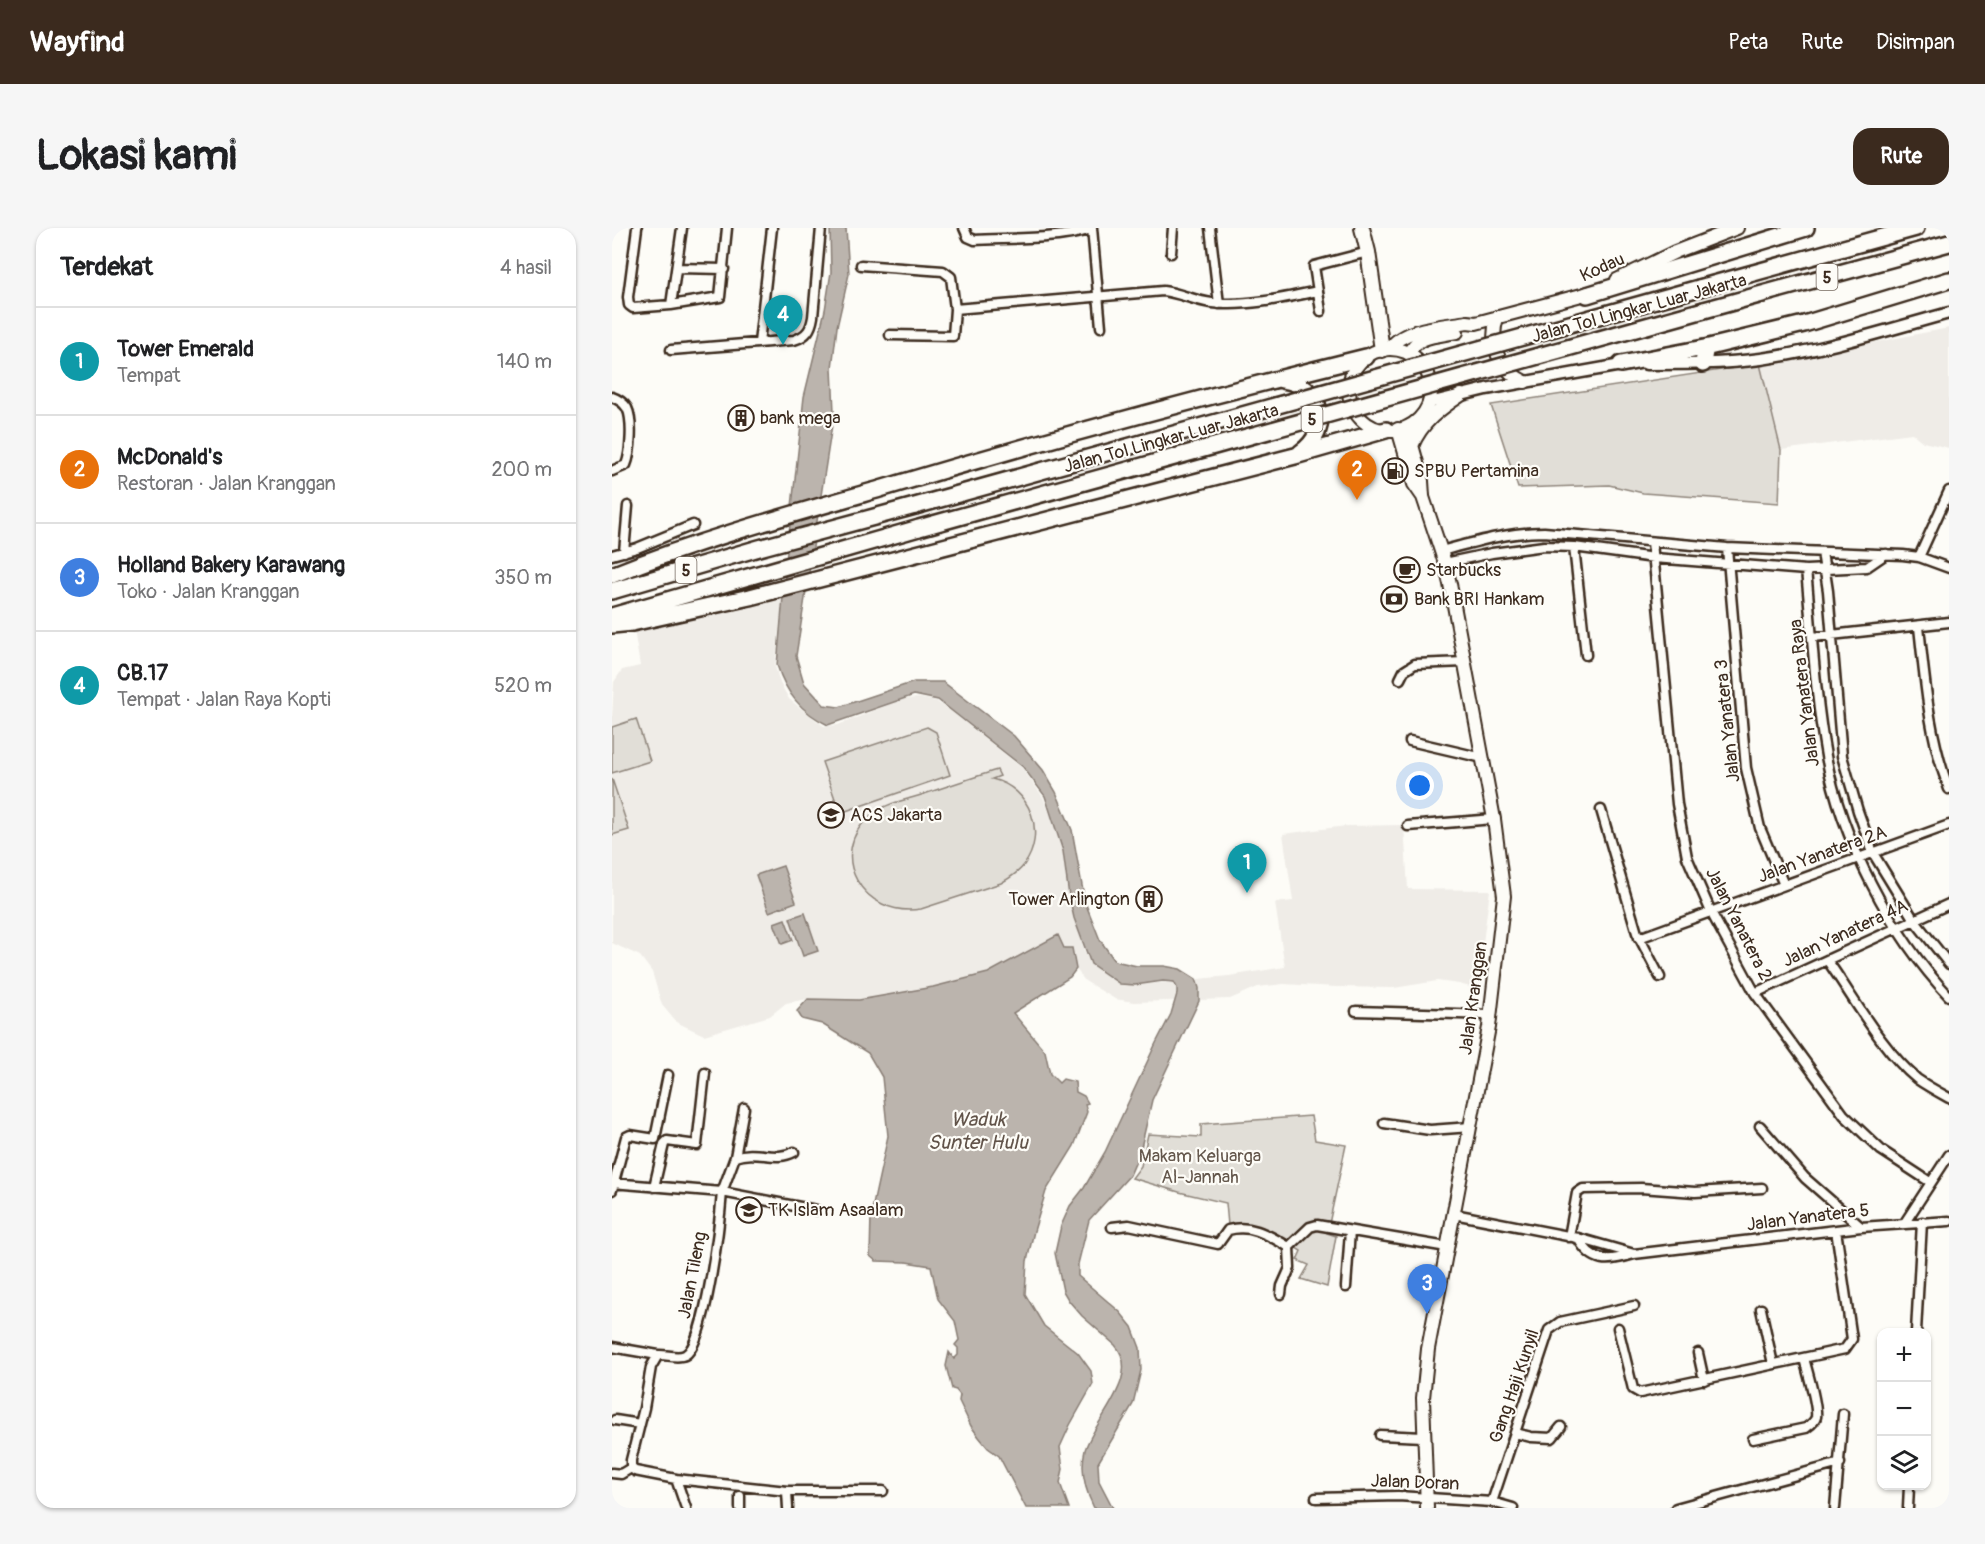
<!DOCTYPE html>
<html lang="id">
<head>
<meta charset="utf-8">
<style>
  :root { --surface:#fff; --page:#f6f6f6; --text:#202124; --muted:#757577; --line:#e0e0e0; --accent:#3b2a1e }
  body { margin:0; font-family:Pangolin,sans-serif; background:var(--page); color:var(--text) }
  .controls { position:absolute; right:18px; bottom:18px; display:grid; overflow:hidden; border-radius:12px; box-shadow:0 2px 4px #0004 }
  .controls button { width:54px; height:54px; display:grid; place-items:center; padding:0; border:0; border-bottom:2px solid var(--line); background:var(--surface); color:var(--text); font:30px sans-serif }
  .you { position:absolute; left:808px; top:558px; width:21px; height:21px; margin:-15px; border:4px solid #fff; border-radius:50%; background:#1a73e8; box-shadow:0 0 0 9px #1a73e833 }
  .badge { display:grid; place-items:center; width:39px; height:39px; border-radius:50%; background:var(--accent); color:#fff; font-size:20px; font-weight:700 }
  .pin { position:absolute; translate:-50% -50px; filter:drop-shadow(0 2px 3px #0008) }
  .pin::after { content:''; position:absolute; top:32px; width:21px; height:18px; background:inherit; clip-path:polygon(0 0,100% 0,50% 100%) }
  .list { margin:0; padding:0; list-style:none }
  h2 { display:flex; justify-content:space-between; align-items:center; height:78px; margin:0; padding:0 24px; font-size:26px }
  h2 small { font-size:20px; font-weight:400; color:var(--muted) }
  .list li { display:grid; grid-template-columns:39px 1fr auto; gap:18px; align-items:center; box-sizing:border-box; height:108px; padding:0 24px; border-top:2px solid var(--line) }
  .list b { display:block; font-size:22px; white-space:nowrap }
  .list p { margin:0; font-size:20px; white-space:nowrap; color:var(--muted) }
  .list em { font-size:20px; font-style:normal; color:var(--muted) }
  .icon { flex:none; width:33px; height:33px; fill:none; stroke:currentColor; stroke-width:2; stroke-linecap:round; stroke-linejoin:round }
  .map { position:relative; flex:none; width:1337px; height:1280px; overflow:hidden; border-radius:18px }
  header { display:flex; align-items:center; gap:36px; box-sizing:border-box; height:84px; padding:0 30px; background:var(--accent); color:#fff }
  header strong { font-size:28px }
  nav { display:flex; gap:33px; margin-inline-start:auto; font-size:21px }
  .intro { display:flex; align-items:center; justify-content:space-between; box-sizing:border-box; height:144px; padding:0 36px }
  h1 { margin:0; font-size:42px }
  .button { padding:15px 27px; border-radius:18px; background:var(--accent); color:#fff; font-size:21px; font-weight:700 }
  main { display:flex; gap:36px; padding:0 36px }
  aside { flex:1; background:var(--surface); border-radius:18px; box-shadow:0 2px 4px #0004 }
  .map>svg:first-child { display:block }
  .built { fill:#efece7 }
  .green { fill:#e1ded7; stroke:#8e847a; stroke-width:1.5 }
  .water { fill:#bbb4ad; stroke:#887d74; stroke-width:1.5 }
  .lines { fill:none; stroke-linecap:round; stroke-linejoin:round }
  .minor-casing { stroke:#3b2a1e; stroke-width:13 }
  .tertiary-casing { stroke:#3b2a1e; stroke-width:15 }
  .secondary-casing { stroke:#3b2a1e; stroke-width:16 }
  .primary-casing { stroke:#3b2a1e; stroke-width:18 }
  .motorway-casing { stroke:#3b2a1e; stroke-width:20 }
  .minor { stroke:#fdfcf7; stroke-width:8 }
  .tertiary { stroke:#fdfcf7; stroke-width:10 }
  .secondary { stroke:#fdfcf7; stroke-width:12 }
  .primary { stroke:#fdfcf7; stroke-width:14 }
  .motorway { stroke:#fdfcf7; stroke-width:15 }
  .motorway-bridge-casing { stroke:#3b2a1e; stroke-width:20; stroke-linecap:butt }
  .motorway-bridge { stroke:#fdfcf7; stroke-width:15 }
  .labels { text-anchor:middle; stroke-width:4.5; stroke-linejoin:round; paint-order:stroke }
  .shield { fill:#fdfcf7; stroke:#75695f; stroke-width:1.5 }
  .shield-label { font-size:16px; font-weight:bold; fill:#3b2a1e }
  .street-label { font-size:18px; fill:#3b2a1e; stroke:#fdfcf7 }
  .poi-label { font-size:18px; fill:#3b2a1e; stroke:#fdfcf7; text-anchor:start }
  .park-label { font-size:18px; fill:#64574c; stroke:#fdfcf7 }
  .water-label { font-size:20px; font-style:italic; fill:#615349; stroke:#fdfcf7 }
</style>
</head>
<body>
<header>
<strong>Wayfind</strong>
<nav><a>Peta</a><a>Rute</a><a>Disimpan</a></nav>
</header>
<div class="intro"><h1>Lokasi kami</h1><a class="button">Rute</a></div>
<main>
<aside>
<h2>Terdekat<small>4 hasil</small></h2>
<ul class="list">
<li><span class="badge" style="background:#0f9aa8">1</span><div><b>Tower Emerald</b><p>Tempat</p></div><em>140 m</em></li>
<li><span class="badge" style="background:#e8710a">2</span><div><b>McDonald's</b><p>Restoran · Jalan Kranggan</p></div><em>200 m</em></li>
<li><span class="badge" style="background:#3f7fe0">3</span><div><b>Holland Bakery Karawang</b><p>Toko · Jalan Kranggan</p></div><em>350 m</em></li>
<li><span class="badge" style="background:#0f9aa8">4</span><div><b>CB.17</b><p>Tempat · Jalan Raya Kopti</p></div><em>520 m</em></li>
</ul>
</aside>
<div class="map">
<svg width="1337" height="1280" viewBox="0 0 1337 1280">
  <rect width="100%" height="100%" fill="#fdfcf7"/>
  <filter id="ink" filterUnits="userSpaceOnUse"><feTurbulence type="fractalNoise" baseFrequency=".0167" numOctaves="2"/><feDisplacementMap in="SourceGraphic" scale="12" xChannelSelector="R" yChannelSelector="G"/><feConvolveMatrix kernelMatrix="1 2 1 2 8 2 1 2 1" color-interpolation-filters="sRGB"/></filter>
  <g filter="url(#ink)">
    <path class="built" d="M163 79H183L182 103 162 102Z
      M1337 100V220L1311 214 1300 205 1169 222 1148 136Z
      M171 366 163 438 168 455 177 471 205 493 212 498 226 497 291 471 308 470 324 473 337 482 410 540 431 569 446 605 451 623 457 668 472 722 479 736 498 750 523 757 617 748 673 739 663 675 681 673 671 606 734 598 792 597 796 661 878 662 868 737 862 760 847 756 825 753 782 760 725 759 671 756 646 759 618 771 522 774 503 771 473 753 464 741 460 720H452L445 708 376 745 321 759 247 772 196 771 174 775 158 788 92 807 64 794 50 777 40 744 28 728 0 715V489L2 454 10 442 28 438 22 402Z"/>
    <path class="green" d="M1148 136 1169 222 1167 275 1031 265 997 257 906 260 879 177Z
      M24 491 38 533 0 545V499Z
      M315 499 324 504 338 547 228 585 210 534Z
      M385 542 388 548 380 551C419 560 435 606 412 637 406 645 398 650 389 655L309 681C251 691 213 626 259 587 272 576 290 573 306 568 333 559 359 550 385 542Z
      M0 551 17 602 0 607Z
      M699 888 703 912 734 917 715 1005 724 1008 715 1059 689 1051 697 1037 685 1032 689 1023 662 1006 640 997H616L614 975 567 964 520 950 529 938 536 906 589 909V896Z"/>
    <path class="water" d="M218 0H234L237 46 225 99 220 140 222 184 184 428 192 455 212 477 227 479 302 454H331L402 508 431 542 444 564 460 602 473 674 488 712 503 733 525 738H552L568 741 584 751 587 760V773L540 872 528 924 518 947 477 992 466 1036V1048L508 1084 520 1099 528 1120 529 1142 521 1176 486 1235 487 1253 501 1280H482C473 1262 468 1242 473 1222 482 1192 531 1148 503 1117L470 1088 457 1073 451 1063 443 1025 449 998 458 978 472 960 493 924 544 815 559 786 565 766V760L562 754 551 753 523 757 508 756 479 736 462 690 457 668 451 623 433 568 411 539 326 472 302 467 216 497C189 484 174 465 165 437L175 324 192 169 213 82 219 44Z
      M171 638 184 674 157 684 144 647Z
      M193 685 206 723 191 728 178 690Z
      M173 691 181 712 170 716 162 695Z
      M446 707 452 720H460L464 741 458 749 401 785 433 823 438 846 447 855 451 851 463 854 464 864 472 868 476 875 473 876 475 884 462 918 434 963 422 1003 415 1033 413 1066 432 1098 466 1125 479 1143 481 1156 458 1197 448 1219 451 1241 448 1255 457 1280H414L387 1228 376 1220 367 1209 359 1198 347 1173 348 1167 344 1162 340 1161 334 1138 337 1124 342 1131 346 1127V1120L343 1117 347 1112 343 1093 326 1071 319 1038 294 1034 264 1033 258 1028 259 986 276 908 270 849 256 825 210 796 190 791 185 783 196 771 247 772 321 759 376 745Z"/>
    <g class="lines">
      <g class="minor-casing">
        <path id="minor" d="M25 0 16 69 17 77 21 80 59 77 108 69 115 0
          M352 0 356 9 363 12C393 10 454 12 480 0
          M480 0 489 99
          M598 0 607 76
          M559 25 561 0
          M249 37 331 43 339 49 343 81 341 108 278 107
          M65 40 112 41
          M59 77 70 0
          M343 81 551 63C568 65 583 73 600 75 634 79 673 70 706 63
          M709 83 702 38 756 24
          M147 115 160 0
          M59 122 182 112C195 108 199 101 201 89L209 0
          M0 169C6 171 11 174 15 180 21 192 19 225 14 237L0 243
          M1040 314 1065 576 1075 629 1099 684 1143 765 1232 887 1269 922 1318 954
          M962 319 974 427
          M1115 320 1134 540 1148 600 1172 657
          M829 323C863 314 897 304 932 304L1115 320 1291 327 1307 329 1337 340
          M12 324 16 278
          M1210 324 1216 363 1230 528 1246 583 1261 625 1302 692 1337 736
          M0 327 25 320 81 297
          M1307 329 1337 263
          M833 335 880 325 932 318 962 319 1042 330 1194 342 1255 339 1274 326
          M1194 342C1200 404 1203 467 1214 528 1229 610 1279 707 1337 768
          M1307 399C1313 453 1317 509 1337 561
          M1201 409 1337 394
          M788 451 792 443 803 436 853 434
          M798 513 871 530
          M989 582 1025 705 1048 749
          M796 598 882 591
          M1027 710 1337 597
          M1215 732C1242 770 1269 821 1305 851 1315 858 1326 864 1337 870
          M1143 765 1337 676
          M744 783 879 787
          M132 880 123 929 110 964 204 982
          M772 895 818 902 859 899
          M1148 898 1193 950 1249 999
          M123 929C145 921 163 934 182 924
          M0 955 110 964C108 991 94 1116 73 1127 65 1131 54 1126 46 1127L39 1139 32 1180 19 1232V1240L23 1243 64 1251 74 1280
          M42 959 52 916 55 913 85 917 93 845
          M0 962 14 909 18 907 43 911 56 847
          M842 986 966 1010 1022 1026 1249 999 1337 993
          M1292 996 1337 927
          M500 999 517 997 606 1016 616 1002C640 996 656 1007 677 1019L698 999 705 997 835 1019
          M957 1009 965 965 971 961 1029 960 1083 964 1150 960
          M966 1010C980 1036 996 1034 1022 1026
          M734 1059 738 1003
          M669 1066 670 1058 678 1040 677 1019
          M1149 1081 1161 1136
          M1006 1100 1021 1161 1028 1165 1233 1121 1240 1111 1224 1002
          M1304 1104 1310 994
          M0 1119 46 1127
          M1086 1125 1092 1152
          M3 1192 28 1196
          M903 1205 919 1209 940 1210 949 1199
          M768 1207 811 1209
          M1141 1211 1194 1200C1198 1197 1203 1194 1204 1189 1206 1177 1195 1143 1192 1130
          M0 1245 9 1246 19 1240
          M64 1251 175 1263H271
          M175 1263 176 1280
          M704 1270 786 1268 880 1274 901 1280
          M880 1274 937 1102 948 1094 1022 1078
          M128 1280V1268
          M1064 1280 1228 1235
          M1223 1280 1231 1186
          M1296 1280 1297 1258"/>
      </g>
      <g class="tertiary-casing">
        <path id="tertiary" d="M1034 136C1072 136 1111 136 1149 131 1213 122 1275 102 1337 85
          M817 175 874 161 1015 136"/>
      </g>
      <g class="secondary-casing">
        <path id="secondary" d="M1005 52 1063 24 1125 0
          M885 89C877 118 886 141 913 154
          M778 121C789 100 833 98 855 94L864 95 981 64
          M737 162a41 41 0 1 1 82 0a41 41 0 1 1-82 0Z
          M797 126C803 107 828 108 845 104
          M795 199 810 253 811 268
          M786 201 802 256 811 269 833 335 838 356 882 591 892 668 877 799 816 1121 811 1170 815 1280
          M800 218C810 194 828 181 849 167"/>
      </g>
      <g class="primary-casing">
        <path id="primary" d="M750 0 756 24 770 122"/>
      </g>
      <g class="motorway-casing">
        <path id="motorway" d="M1087 60 1304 0
          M975 67 1194 0
          M1092 82 1337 15
          M1009 136 1097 119
          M1091 136 1093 123 1097 119 1192 96 1337 52
          M670 152C710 156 722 202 688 225
          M0 347C87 312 177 287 268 261 428 213 591 169 754 129
          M0 363 147 320 303 278
          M0 388 307 300
          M0 397 20 395 138 369 683 228 774 202"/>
      </g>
      <use href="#minor" class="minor"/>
      <use href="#tertiary" class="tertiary"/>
      <use href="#secondary" class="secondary"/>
      <use href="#primary" class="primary"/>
      <use href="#motorway" class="motorway"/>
      <g class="motorway-bridge-casing">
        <path id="motorway-bridge" d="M303 278 1087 60
          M307 300 1092 82"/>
      </g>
      <use href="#motorway-bridge" class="motorway-bridge"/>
    </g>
  </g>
  <defs>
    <g id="building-ring" transform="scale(1.35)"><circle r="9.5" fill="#fdfcf7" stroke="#3b2a1e" stroke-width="1.5"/><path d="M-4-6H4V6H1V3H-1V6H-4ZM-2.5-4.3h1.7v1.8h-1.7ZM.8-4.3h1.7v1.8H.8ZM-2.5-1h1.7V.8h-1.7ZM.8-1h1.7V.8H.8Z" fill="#3b2a1e"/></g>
    <g id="fuel-ring" transform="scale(1.35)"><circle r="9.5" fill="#fdfcf7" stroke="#3b2a1e" stroke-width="1.5"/><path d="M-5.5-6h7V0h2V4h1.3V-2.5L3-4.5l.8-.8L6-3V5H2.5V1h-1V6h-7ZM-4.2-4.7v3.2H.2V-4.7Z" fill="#3b2a1e"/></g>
    <g id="cafe-ring" transform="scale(1.35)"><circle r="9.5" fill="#fdfcf7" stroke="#3b2a1e" stroke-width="1.5"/><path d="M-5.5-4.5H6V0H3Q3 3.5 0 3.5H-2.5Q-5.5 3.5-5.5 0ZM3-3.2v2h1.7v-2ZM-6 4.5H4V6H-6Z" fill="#3b2a1e"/></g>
    <g id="bank-ring" transform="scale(1.35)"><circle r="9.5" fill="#fdfcf7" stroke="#3b2a1e" stroke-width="1.5"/><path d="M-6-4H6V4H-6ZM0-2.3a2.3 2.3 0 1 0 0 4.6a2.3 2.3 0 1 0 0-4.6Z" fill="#3b2a1e"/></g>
    <g id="school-ring" transform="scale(1.35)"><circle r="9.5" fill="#fdfcf7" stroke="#3b2a1e" stroke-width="1.5"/><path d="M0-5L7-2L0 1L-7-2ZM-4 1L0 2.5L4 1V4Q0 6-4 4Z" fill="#3b2a1e"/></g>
  </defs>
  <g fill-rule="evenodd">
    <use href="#building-ring" x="129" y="190"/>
    <use href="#fuel-ring" x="783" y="243"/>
    <use href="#cafe-ring" x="795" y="342"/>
    <use href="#bank-ring" x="782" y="371"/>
    <use href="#school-ring" x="219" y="587"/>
    <use href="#building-ring" x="537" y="671"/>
    <use href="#school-ring" x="137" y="982"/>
  </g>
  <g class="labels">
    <g class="shield">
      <rect x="1204.5" y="36" width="21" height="26" rx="4.5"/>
      <rect x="689.5" y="178" width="21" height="26" rx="4.5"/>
      <rect x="63.5" y="329" width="21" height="26" rx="4.5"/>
    </g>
    <g class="shield-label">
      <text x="1215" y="55">5</text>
      <text x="700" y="197">5</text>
      <text x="74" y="348">5</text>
    </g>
    <g class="street-label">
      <text transform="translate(990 39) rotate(-24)" y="6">Kodau</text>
      <text transform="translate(1027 80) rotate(-15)" y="6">Jalan Tol Lingkar Luar Jakarta</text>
      <text transform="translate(559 210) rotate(-15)" y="6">Jalan Tol Lingkar Luar Jakarta</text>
      <text transform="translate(1192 465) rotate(-97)" y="6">Jalan Yanatera Raya</text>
      <text transform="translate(1115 493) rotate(-96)" y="6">Jalan Yanatera 3</text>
      <text transform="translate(1210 626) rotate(-20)" y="6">Jalan Yanatera 2A</text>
      <text transform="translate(1127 696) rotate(63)" y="6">Jalan Yanatera 2</text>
      <text transform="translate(1233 705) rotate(-25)" y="6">Jalan Yanatera 4A</text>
      <text transform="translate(861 770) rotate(-82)" y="6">Jalan Kranggan</text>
      <text transform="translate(1196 989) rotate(-7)" y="6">Jalan Yanatera 5</text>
      <text transform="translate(80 1047) rotate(-79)" y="6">Jalan Tileng</text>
      <text transform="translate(902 1158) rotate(-71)" y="6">Gang Haji Kunyil</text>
      <text transform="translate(803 1254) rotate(2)" y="6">Jalan Doran</text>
    </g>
    <g class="poi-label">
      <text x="148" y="196">bank mega</text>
      <text x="802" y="249">SPBU Pertamina</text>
      <text x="814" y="348">Starbucks</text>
      <text x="802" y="377">Bank BRI Hankam</text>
      <text x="238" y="593">ACS Jakarta</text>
      <text x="518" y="677" text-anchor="end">Tower Arlington</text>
      <text x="156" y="988">TK Islam Asaalam</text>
    </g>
    <g class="park-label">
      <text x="588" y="934">Makam Keluarga<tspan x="588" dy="21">Al-Jannah</tspan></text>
    </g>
    <g class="water-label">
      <text x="366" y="898">Waduk<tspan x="366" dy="23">Sunter Hulu</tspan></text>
    </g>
  </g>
</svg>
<div class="controls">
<button>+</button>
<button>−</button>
<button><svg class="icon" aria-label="layers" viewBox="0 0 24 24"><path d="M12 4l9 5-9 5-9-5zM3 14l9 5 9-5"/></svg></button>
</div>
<div class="you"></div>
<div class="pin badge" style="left:635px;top:665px;background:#0f9aa8">1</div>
<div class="pin badge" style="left:745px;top:272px;background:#e8710a">2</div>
<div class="pin badge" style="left:815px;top:1086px;background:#3f7fe0">3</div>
<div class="pin badge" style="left:171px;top:117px;background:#0f9aa8">4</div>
</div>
</main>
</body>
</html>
